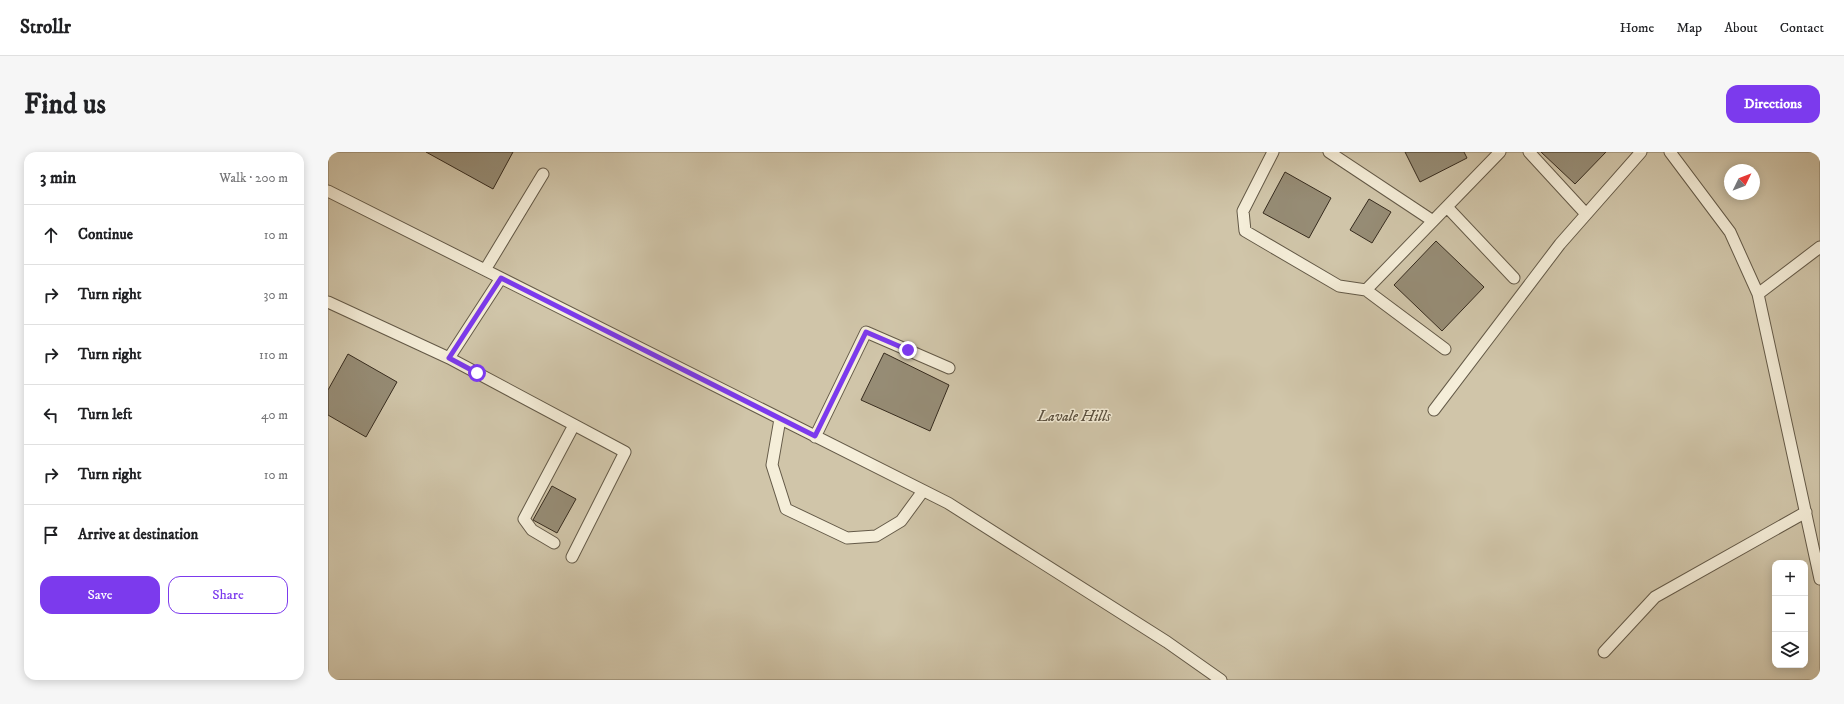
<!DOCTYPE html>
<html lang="en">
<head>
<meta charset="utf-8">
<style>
  :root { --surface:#fff; --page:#f6f6f6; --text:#202124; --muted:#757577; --line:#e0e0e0; --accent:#7c3aed }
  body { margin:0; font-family:"IM FELL DW Pica",serif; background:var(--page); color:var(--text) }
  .controls { position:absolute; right:12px; bottom:12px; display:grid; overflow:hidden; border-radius:8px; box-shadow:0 2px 10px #0003 }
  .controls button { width:36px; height:36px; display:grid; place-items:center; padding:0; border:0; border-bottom:1px solid var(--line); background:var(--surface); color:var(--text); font:20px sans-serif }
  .compass { position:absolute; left:1396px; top:12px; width:36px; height:36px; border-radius:50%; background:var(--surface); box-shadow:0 2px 10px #0003; rotate:47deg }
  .stop { position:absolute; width:12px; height:12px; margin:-9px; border:3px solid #7c3aed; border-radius:50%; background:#fff }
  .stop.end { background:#7c3aed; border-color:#fff; box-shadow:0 1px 4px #0008 }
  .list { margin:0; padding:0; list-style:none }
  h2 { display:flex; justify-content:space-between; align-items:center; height:52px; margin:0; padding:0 16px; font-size:17px }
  h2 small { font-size:13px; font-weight:400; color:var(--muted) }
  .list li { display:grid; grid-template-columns:26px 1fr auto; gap:12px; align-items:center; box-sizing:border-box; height:60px; padding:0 16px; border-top:1px solid var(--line) }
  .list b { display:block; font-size:15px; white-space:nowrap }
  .list em { font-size:13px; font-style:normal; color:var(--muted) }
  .actions { display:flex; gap:8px; padding:12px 16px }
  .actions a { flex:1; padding:9px 0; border:1px solid var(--accent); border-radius:12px; text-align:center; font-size:14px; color:var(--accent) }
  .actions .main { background:var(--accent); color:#fff }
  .icon { flex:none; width:22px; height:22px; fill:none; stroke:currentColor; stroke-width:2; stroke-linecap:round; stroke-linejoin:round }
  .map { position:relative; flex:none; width:1492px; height:528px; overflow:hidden; border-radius:12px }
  header { display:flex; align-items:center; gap:24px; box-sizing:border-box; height:56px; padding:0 20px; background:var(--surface); border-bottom:1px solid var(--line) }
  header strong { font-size:19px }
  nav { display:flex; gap:22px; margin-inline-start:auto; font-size:14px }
  .intro { display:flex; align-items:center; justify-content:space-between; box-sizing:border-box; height:96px; padding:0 24px }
  h1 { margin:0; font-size:28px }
  .button { padding:10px 18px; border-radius:12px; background:var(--accent); color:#fff; font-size:14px; font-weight:700 }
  main { display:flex; gap:24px; padding:0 24px }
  aside { flex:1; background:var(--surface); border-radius:12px; box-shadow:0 2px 10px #0003 }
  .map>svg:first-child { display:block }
  .green { fill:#d0c5a9; stroke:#837864; fill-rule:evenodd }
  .building { fill:#968c75; stroke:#362b1e }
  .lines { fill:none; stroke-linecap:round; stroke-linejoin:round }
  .service-casing { stroke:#645a48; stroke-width:13 }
  .service { stroke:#f5eed9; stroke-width:11 }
  .route { stroke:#7c3aed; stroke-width:5 }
  .labels { text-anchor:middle; stroke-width:3; stroke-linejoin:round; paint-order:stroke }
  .park-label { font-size:15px; font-style:italic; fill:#5c5241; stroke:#f5eed9 }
</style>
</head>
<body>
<header>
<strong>Strollr</strong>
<nav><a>Home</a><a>Map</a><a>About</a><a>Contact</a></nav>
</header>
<div class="intro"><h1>Find us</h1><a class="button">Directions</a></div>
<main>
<aside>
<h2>3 min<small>Walk · 200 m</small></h2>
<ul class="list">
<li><svg class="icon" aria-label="ahead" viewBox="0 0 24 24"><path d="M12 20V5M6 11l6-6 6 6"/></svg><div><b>Continue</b></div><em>10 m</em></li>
<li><svg class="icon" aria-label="right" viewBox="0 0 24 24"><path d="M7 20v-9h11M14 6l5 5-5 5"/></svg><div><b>Turn right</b></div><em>30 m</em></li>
<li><svg class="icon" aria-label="right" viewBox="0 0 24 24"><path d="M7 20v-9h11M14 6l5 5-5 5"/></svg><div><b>Turn right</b></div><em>110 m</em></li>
<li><svg class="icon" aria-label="left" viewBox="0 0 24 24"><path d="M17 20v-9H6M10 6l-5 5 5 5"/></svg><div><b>Turn left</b></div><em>40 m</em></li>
<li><svg class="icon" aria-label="right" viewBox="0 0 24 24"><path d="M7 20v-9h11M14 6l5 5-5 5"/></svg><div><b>Turn right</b></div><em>10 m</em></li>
<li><svg class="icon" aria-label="arrive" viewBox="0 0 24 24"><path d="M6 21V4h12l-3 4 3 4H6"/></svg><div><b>Arrive at destination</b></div></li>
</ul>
<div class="actions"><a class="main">Save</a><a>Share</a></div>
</aside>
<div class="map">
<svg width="1492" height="528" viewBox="0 0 1492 528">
  <rect width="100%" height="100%" fill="#efe5c5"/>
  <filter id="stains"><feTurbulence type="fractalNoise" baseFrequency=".005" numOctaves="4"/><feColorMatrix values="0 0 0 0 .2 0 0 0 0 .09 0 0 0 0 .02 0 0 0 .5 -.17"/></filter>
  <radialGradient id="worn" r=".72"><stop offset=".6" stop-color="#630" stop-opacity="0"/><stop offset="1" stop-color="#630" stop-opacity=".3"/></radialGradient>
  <path class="green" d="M0 0H1492V528H0ZM1402 18H1426V42H1402ZM1447 411H1477V513H1447Z"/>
  <path class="building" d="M98 0H185L165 37Z
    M1077 0H1136L1139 6 1092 30Z
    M1213 0H1278L1247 32Z
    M957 20 1003 46 981 86 935 61Z
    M1041 47 1063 60 1044 91 1022 78Z
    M1108 89 1156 135 1114 179 1066 133Z
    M556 201 621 233 602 279 533 248Z
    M20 202 69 230 38 285 0 263V238Z
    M224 334 248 347 229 381 205 368Z"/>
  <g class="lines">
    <g class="service-casing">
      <path id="service" d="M945 0 915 59 917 79 1011 134 1038 138 1117 197
        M1001 0 1105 69
        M1201 0 1258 62
        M1342 0 1402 80 1430 142 1492 427
        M0 39 620 351 839 490 893 528
        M1119 55 1186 126
        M157 118 215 22
        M1038 138 1172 0
        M1430 142 1492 95
        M0 150 121 206 173 126
        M121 206 297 300 244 405
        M1106 258 1232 92 1313 0
        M452 267 444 313 458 357 519 386 548 384 573 369 595 339
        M487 285 538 180 621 216
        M226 391 204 378 196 367 246 273
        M1276 500 1327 445 1478 360"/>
    </g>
    <use href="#service" class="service"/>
  </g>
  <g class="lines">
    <path class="route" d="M149 221 121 206 173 126 487 284 538 180 580 198"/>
  </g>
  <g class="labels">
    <g class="park-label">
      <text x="746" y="269">Lavale Hills</text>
    </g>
  </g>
  <rect width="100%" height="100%" filter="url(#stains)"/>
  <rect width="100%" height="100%" fill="url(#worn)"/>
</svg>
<div class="controls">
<button>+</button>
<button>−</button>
<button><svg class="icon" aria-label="layers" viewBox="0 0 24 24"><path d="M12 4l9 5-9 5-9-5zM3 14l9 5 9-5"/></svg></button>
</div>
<svg class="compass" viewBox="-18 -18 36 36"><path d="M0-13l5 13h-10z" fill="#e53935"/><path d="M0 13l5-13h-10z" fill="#757577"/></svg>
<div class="stop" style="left:149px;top:221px"></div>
<div class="stop end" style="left:580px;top:198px"></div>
</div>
</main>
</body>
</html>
